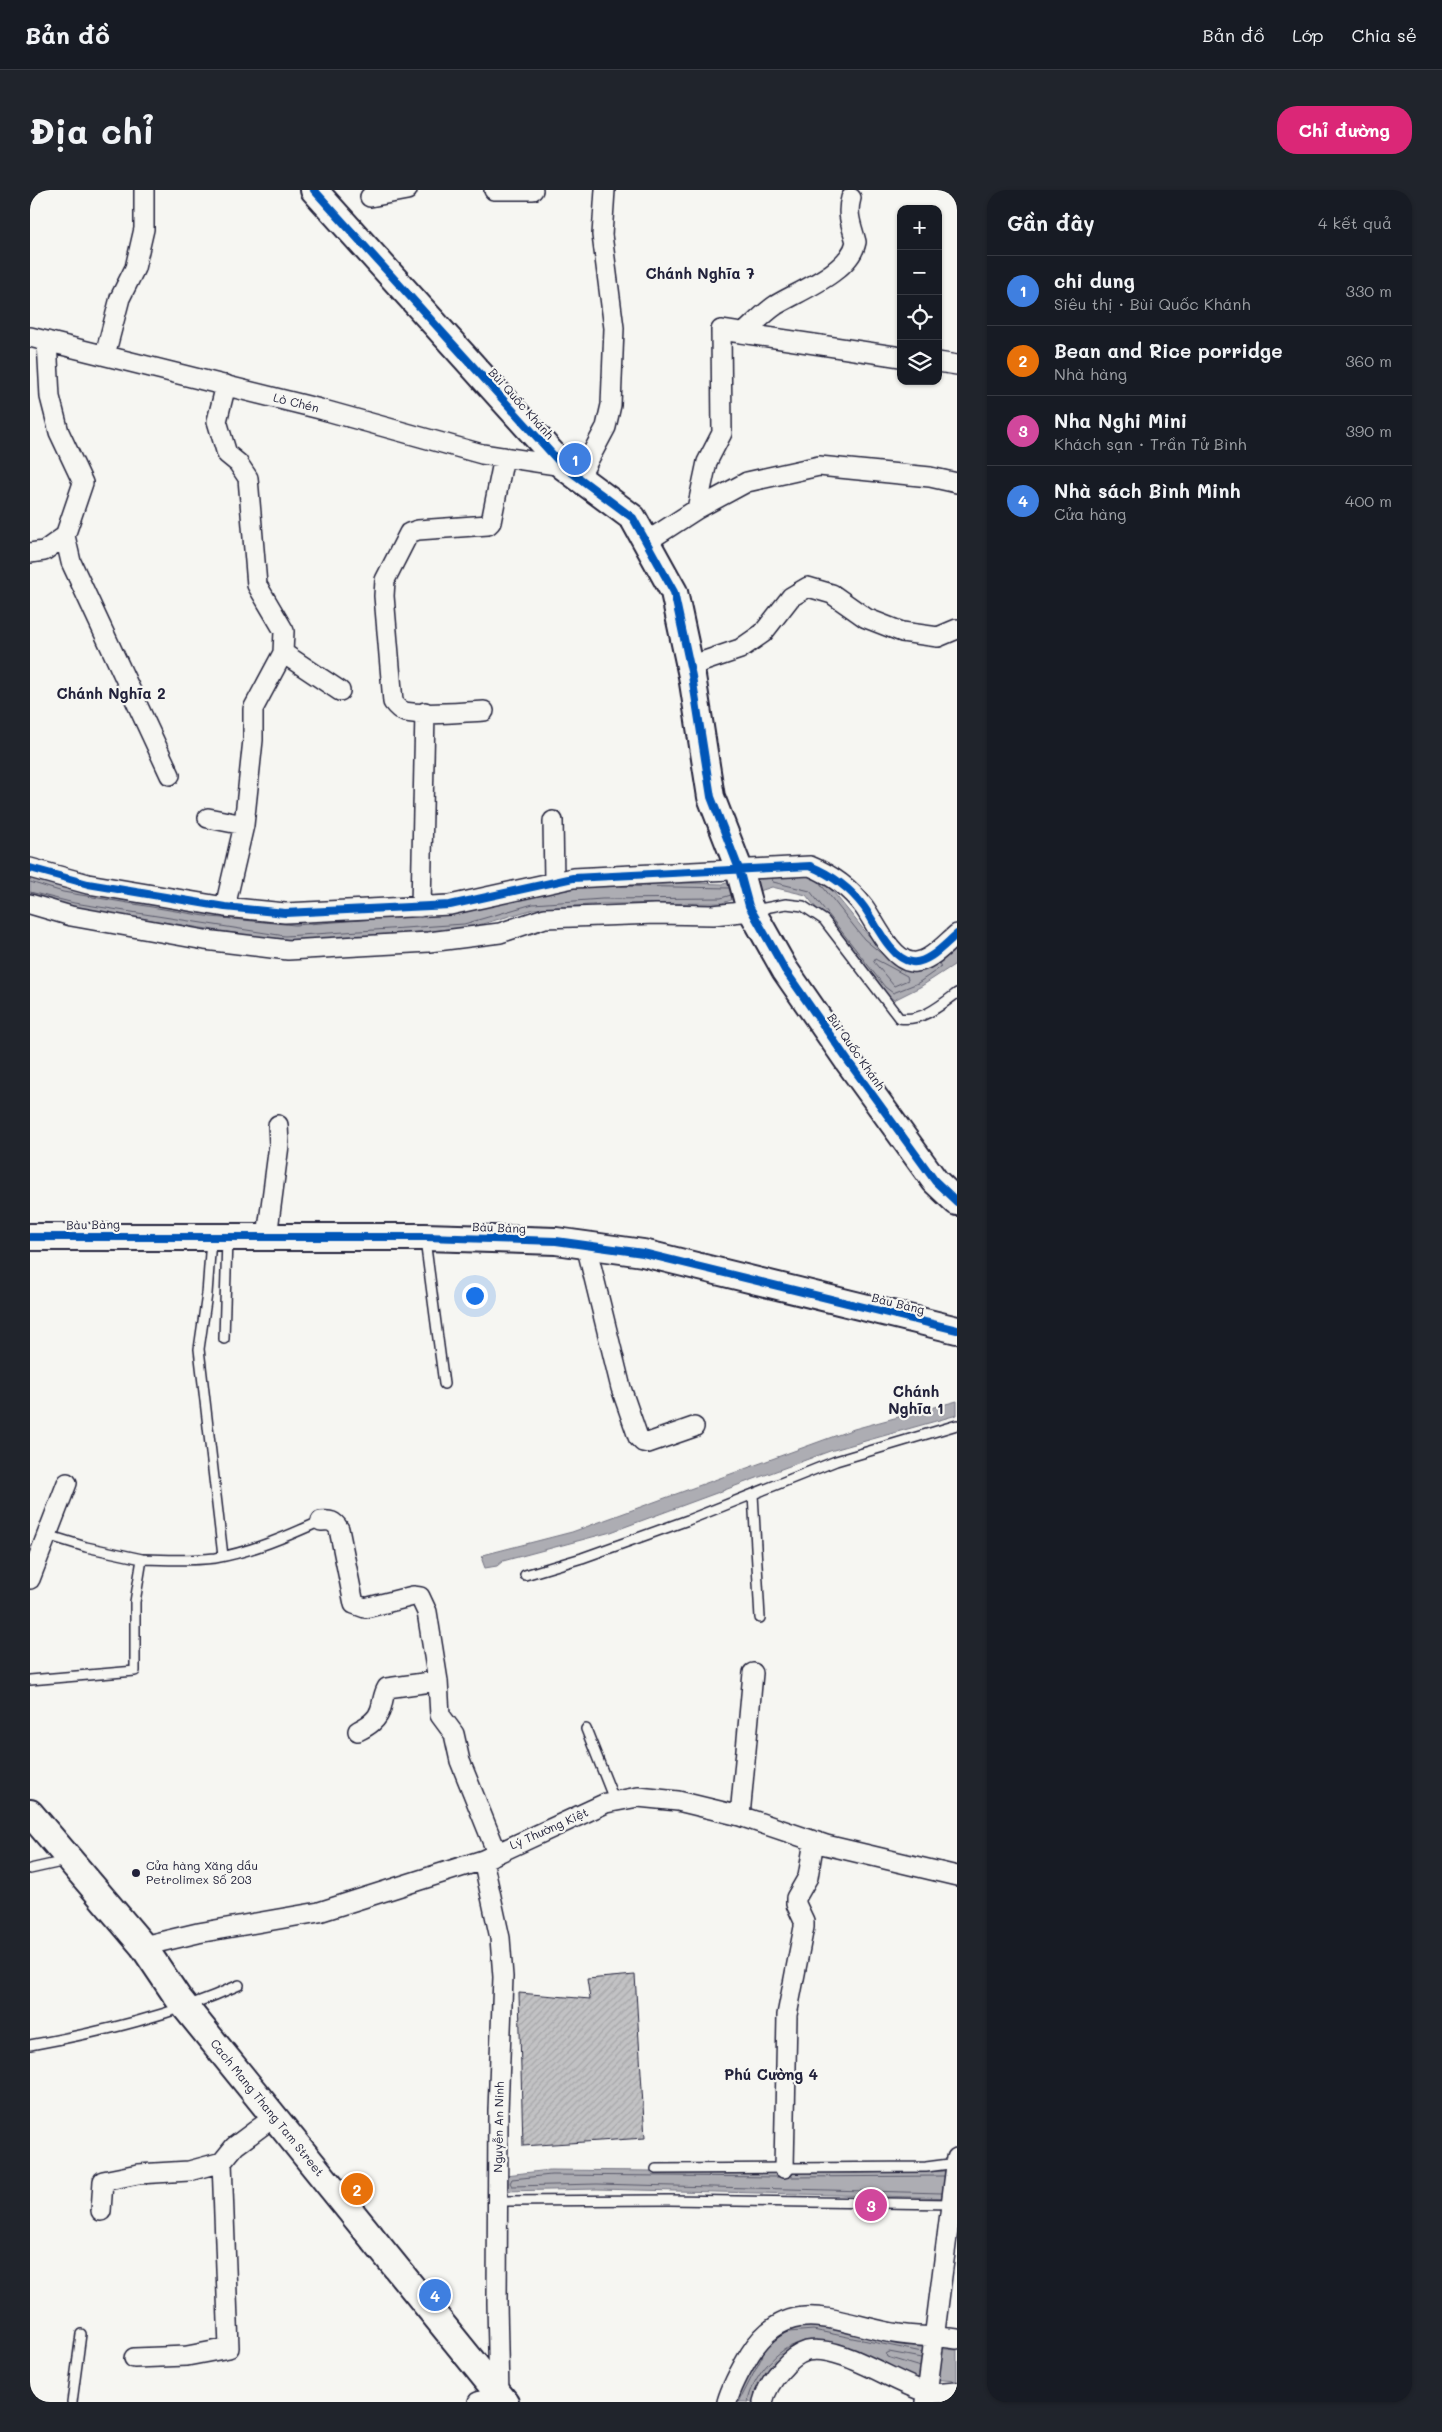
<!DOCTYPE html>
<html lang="vi">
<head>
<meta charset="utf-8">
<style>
  :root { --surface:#171b24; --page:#20242c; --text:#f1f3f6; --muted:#9ea1a6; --line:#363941; --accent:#db2777 }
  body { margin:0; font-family:Mali,sans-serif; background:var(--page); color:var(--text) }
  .controls { position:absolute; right:15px; top:15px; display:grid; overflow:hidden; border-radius:10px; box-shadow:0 1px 4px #0004 }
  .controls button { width:45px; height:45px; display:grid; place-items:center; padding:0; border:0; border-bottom:1px solid var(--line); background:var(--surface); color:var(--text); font:25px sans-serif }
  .you { position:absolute; left:444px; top:1105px; width:18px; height:18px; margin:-12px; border:4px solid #fff; border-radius:50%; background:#1a73e8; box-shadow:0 0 0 8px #1a73e833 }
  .badge { display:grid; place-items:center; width:32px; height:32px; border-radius:50%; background:var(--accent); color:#fff; font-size:16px; font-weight:700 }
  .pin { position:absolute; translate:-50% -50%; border:2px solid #fff; box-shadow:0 1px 5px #0006 }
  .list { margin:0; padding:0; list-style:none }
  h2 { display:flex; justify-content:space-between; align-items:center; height:65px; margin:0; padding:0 20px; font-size:21px }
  h2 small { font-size:16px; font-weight:400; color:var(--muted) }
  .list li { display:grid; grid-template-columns:32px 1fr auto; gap:15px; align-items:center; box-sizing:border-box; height:70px; padding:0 20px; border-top:1px solid var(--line) }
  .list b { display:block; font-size:19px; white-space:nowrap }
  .list p { margin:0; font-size:16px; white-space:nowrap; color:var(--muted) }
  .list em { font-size:16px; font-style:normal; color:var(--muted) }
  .icon { flex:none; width:28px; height:28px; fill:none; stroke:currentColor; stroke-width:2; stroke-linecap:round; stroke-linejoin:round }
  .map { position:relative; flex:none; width:927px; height:2212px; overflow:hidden; border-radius:20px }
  header { display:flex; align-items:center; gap:30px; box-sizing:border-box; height:70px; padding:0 25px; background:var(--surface); border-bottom:1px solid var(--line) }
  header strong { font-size:24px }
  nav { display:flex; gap:28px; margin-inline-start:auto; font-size:18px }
  .intro { display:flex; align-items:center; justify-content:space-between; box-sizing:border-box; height:120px; padding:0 30px }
  h1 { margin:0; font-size:35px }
  .button { padding:12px 22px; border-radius:20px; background:var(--accent); color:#fff; font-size:18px; font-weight:700 }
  main { display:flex; gap:30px; padding:0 30px }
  aside { flex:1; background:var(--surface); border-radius:20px; box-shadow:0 1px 4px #0004 }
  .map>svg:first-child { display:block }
  .water { fill:#adadb3; stroke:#757583 }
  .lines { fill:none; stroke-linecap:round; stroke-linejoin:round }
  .shore { stroke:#5a5a6b; stroke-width:1 }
  .building { fill:url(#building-hatch); stroke:#22223b }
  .lane-casing { stroke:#22223b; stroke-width:12 }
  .street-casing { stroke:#22223b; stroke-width:22 }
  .secondary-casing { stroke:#22223b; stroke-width:30 }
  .lane { stroke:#f6f6f2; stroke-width:9 }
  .street { stroke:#f6f6f2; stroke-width:19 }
  .secondary { stroke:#f6f6f2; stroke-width:26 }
  .cycleway-casing { stroke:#f6f6f2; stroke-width:11 }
  .cycleway { stroke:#0057b8; stroke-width:8 }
  .poi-dot { fill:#22223b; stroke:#f6f6f2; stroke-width:2 }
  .labels { text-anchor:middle; stroke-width:4.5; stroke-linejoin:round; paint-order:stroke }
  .street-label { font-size:12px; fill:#22223b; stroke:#f6f6f2 }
  .poi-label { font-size:12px; fill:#22223b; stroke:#f6f6f2; text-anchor:start }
  .quarter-label { font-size:15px; font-weight:bold; fill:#22223b; stroke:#f6f6f2 }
</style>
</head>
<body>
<header>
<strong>Bản đồ</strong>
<nav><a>Bản đồ</a><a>Lớp</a><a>Chia sẻ</a></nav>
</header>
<div class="intro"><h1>Địa chỉ</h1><a class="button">Chỉ đường</a></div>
<main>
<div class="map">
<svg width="927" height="2212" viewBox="0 0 927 2212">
  <defs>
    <pattern id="building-hatch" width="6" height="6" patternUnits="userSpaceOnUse" patternTransform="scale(1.25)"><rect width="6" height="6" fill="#c2c2c4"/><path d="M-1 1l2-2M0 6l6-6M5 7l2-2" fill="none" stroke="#a6a6a9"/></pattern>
  </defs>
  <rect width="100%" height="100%" fill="#f6f6f2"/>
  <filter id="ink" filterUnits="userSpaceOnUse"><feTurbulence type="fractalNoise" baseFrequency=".02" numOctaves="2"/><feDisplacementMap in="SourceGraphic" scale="10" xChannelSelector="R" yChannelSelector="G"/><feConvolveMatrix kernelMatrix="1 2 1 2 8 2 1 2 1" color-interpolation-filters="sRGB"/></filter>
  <g filter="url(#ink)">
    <path class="water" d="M758 679 787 682 838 745 856 761 882 776 927 753V773L890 797 864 810 851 800 776 705 742 697 692 713 572 714 504 719 435 739 255 751 43 718 0 706V687L34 697 182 722 602 691 693 694Z
      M927 1211V1225L800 1261 581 1342 473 1371 467 1376 455 1378 452 1370 453 1365 542 1342 824 1239Z
      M520 1980 825 1983 927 1981V2008L567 1999 474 2001 476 1985Z
      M784 2135 889 2157 927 2160V2191L884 2188 757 2162 741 2177 723 2212H704L729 2161 752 2138Z"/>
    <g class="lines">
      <path class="shore" d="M742 689 743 692 780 701 855 797 863 803 888 793 911 777 909 773
        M0 692 33 702 181 727 265 735 344 729
        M789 692 834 749 852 764
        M591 696 699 698
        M0 702 44 713 255 746 434 734 503 714 572 709 691 708 701 705
        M845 769 877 786 878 790 864 796 844 772Z
        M748 1987 521 1985 482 1989 480 1993 482 1996 567 1994 912 2003
        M760 1987 914 1986
        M759 2142 783 2140 892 2162
        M890 2177 857 2167 856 2164 859 2162 891 2168
        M709 2212 733 2165
        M718 2212C721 2191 744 2161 764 2155"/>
    </g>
    <path class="building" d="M605 1785 615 1948 493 1956 489 1803 560 1809 557 1789Z"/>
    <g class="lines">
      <g class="lane-casing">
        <path id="lane" d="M724 720 756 714 773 716 794 730 869 828C891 832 910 816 927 803
          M181 1049 177 1104 169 1159 193 1366
          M395 1050 414 1194
          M194 1149 197 1049
          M723 1304 730 1428
          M17 1345 56 1357 112 1369
          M495 1385 552 1368 658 1330 806 1271 927 1235
          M0 1490 105 1481V1412L112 1369C137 1370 161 1371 185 1368 221 1362 258 1346 291 1331
          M556 1539 585 1612
          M0 1679 36 1671
          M0 1855C72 1842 143 1825 209 1795
          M626 1979 896 1977 927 1973
          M468 2011 639 2010 923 2014
          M42 2212 51 2144"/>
      </g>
      <g class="street-casing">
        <path id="street" d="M464 0H503
          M340 7 377 0
          M714 143C724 134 734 123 746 115 769 101 820 82 826 52 822 36 816 25 821 8
          M0 147 290 219 452 264 533 276
          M17 151 20 207 29 242 53 293 35 346 41 372 140 585
          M75 165 90 108 105 78 114 39V0
          M908 172 927 175
          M196 195 187 231 197 264 208 273 218 288 227 395 254 441 253 463 310 501
          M549 288 576 237 581 215 584 138 572 45 575 0
          M667 319 677 272 692 243 691 140 871 167
          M616 352 667 319 717 292 789 276 900 287 927 293
          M0 363 14 361 35 346
          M660 476 710 459 733 443 761 407 778 397 802 404 836 428 872 442 908 447 927 439
          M454 521C431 522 396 526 375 522 369 520 366 516 363 512L354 406 355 390 379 343 388 340 458 335 461 332 474 267
          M178 628 214 635 223 550V519L253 463
          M523 631 524 691
          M0 678 58 694 195 717 255 723 420 715 543 688 780 676C802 685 820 698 834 717 845 732 861 770 882 772 898 774 915 754 927 744
          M0 714 41 726 175 750 258 760 399 752 470 743 515 728 626 724 683 725 721 721
          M195 717 214 635
          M391 717 395 522
          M237 1047 249 955 248 935
          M556 1055 591 1198 608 1247 613 1252 618 1253 664 1237
          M291 1331C300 1330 304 1331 309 1339L324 1414 335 1418 383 1406 390 1407 397 1422 408 1491 410 1525 424 1544 430 1571 467 1663
          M0 1389 37 1293
          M328 1541C338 1536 348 1530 351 1518 353 1511 353 1505 357 1498L408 1491
          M710 1626 723 1483
          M113 1756 168 1743 289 1722 453 1670 576 1613 608 1607 648 1611 710 1626 796 1655 927 1686
          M754 1978 757 1825 774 1737V1731L766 1714V1708L778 1687 784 1651
          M71 2021 73 1991 108 1984 159 1981 192 1972 205 1956 244 1927
          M104 2168 157 2166 199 2158 192 1972
          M448 2212 469 2205 467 2113 468 1921 473 1787 470 1748 453 1670
          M697 2212C702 2195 711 2179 720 2164 758 2103 806 2133 863 2143 883 2147 906 2146 927 2149
          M733 2212C736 2199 743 2189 752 2179 758 2172 767 2164 777 2161 810 2154 864 2193 896 2202 905 2205 918 2202 927 2202
          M896 2212 927 1968"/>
      </g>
      <g class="secondary-casing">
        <path id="secondary" d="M284 0 533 276 603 328 644 402 662 486 681 607 709 679 719 716 755 780 818 871 905 991 927 1012
          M0 1047H395L526 1051 613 1063 927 1140
          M0 1623 113 1756 148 1808 475 2212"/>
      </g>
      <use href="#lane" class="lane"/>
      <use href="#street" class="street"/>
      <use href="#secondary" class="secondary"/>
      <g class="cycleway-casing">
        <path id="cycleway" d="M284 0 533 276 603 328 644 402 662 486 681 607 709 679 719 716 755 780 818 871 905 991 927 1012
          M0 678 58 694 195 717 255 723 420 715 543 688 780 676C802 685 820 698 834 717 845 732 861 770 882 772 898 774 915 754 927 744
          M0 1047H395L526 1051 613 1063 927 1140"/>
      </g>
      <use href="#cycleway" class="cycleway"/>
    </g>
  </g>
  <circle class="poi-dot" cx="106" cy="1683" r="5"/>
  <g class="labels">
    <g class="street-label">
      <text transform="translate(266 213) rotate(14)" y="4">Lò Chén</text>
      <text transform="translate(491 214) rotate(48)" y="4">Bùi Quốc Khánh</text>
      <text transform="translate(826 862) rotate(55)" y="4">Bùi Quốc Khánh</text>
      <text transform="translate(63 1035) rotate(-1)" y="4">Bàu Bàng</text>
      <text transform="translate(469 1038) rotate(2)" y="4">Bàu Bàng</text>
      <text transform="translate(868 1114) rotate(14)" y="4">Bàu Bàng</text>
      <text transform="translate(519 1639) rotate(-24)" y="4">Lý Thường Kiệt</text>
      <text transform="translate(237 1918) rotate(51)" y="4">Cach Mang Thang Tam Street</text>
      <text transform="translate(469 1937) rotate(-89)" y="4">Nguyễn An Ninh</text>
    </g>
    <g class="poi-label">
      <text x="116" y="1680">Cửa hàng Xăng dầu<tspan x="116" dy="14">Petrolimex Số 203</tspan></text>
    </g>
    <g class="quarter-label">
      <text x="670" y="89">Chánh Nghĩa 7</text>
      <text x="81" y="509">Chánh Nghĩa 2</text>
      <text x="886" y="1207">Chánh<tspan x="886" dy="17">Nghĩa 1</tspan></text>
      <text x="741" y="1890">Phú Cường 4</text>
    </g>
  </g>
</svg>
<div class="controls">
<button>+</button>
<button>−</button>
<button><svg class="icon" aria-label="locate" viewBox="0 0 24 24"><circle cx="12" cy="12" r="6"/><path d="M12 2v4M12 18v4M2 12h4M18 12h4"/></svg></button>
<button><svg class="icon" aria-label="layers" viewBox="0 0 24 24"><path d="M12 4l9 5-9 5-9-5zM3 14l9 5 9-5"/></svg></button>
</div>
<div class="you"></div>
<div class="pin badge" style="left:545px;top:269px;background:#3f7fe0">1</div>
<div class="pin badge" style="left:327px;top:1999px;background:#e8710a">2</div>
<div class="pin badge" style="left:841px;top:2015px;background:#d1479c">3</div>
<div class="pin badge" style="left:405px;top:2105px;background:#3f7fe0">4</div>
</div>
<aside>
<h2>Gần đây<small>4 kết quả</small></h2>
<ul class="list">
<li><span class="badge" style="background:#3f7fe0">1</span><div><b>chi dung</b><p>Siêu thị · Bùi Quốc Khánh</p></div><em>330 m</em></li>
<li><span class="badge" style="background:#e8710a">2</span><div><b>Bean and Rice porridge</b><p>Nhà hàng</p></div><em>360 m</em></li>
<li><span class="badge" style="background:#d1479c">3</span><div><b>Nha Nghi Mini</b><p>Khách sạn · Trần Tử Bình</p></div><em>390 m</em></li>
<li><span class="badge" style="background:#3f7fe0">4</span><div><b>Nhà sách Bình Minh</b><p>Cửa hàng</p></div><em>400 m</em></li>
</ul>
</aside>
</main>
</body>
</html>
